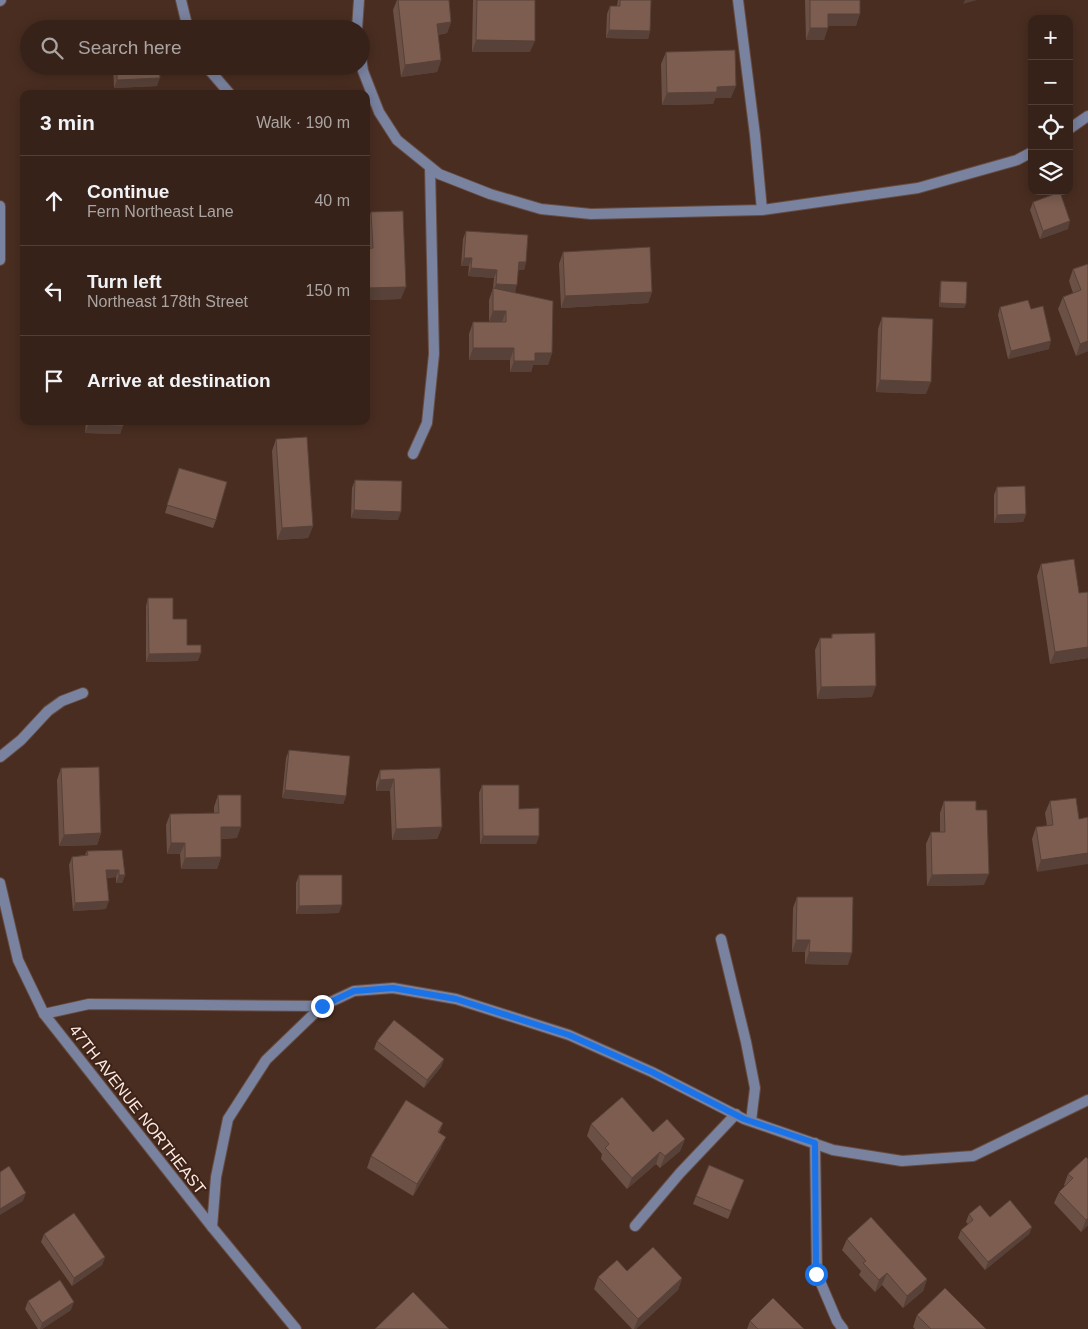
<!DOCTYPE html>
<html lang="en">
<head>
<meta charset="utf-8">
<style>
  :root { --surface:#372219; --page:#422f26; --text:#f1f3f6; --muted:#aaa4a2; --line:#513f38 }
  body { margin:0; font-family:Helvetica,sans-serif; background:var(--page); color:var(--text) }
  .controls { position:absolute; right:15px; top:15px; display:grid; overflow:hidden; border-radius:10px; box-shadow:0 2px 12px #0003 }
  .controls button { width:45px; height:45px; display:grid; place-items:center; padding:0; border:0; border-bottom:1px solid var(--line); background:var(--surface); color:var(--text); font:25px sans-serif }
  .stop { position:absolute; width:15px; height:15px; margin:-11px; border:4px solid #1a73e8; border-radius:50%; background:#fff }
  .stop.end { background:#1a73e8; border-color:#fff; box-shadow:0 1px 5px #0008 }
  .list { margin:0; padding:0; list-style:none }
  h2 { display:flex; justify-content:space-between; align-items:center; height:65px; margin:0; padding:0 20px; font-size:21px }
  h2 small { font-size:16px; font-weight:400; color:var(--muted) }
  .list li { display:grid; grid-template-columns:32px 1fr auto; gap:15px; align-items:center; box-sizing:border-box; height:90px; padding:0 20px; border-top:1px solid var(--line) }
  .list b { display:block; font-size:19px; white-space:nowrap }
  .list p { margin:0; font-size:16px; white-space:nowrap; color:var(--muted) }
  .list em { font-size:16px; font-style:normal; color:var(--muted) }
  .icon { flex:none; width:28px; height:28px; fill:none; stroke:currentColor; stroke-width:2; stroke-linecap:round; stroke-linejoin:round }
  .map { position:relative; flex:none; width:1088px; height:1329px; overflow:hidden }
  .search { position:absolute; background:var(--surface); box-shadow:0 2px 12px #0003; left:20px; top:20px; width:350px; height:55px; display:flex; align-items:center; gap:12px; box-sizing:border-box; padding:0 18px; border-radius:28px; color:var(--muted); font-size:19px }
  .panel { position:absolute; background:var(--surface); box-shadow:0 2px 12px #0003; left:20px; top:90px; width:350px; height:335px; border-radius:10px }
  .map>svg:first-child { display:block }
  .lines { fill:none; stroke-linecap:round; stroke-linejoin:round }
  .service-casing { stroke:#664b40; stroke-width:12 }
  .minor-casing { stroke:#664b40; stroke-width:12 }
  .tertiary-casing { stroke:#664b40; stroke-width:12 }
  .service { stroke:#79829f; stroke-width:10 }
  .minor { stroke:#79829f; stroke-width:10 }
  .tertiary { stroke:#79829f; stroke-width:10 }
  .wall { fill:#6b5045 }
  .shaded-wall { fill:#574138 }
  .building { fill:#7c5d50; stroke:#574138 }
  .route { stroke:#1a73e8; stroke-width:6 }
  .labels { text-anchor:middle; stroke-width:4; stroke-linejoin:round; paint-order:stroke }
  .street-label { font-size:16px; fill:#fdeae3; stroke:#3e2318 }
</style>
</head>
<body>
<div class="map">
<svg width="1088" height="1329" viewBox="0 0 1088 1329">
  <rect width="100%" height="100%" fill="#492d21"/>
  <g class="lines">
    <g class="service-casing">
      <path id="service" d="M413 454 427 423 434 354 430 167
        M0 757 21 740 48 711 62 701 83 693
        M721 939 746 1042 755 1088 751 1121
        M635 1226 680 1173 736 1114"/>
    </g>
    <g class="minor-casing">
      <path id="minor" d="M181 0 188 29
        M738 0 755 135 762 210
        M357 29 359 0
        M361 58 363 71 379 112 397 140 439 174 490 194 541 209 591 214 762 210 918 188 1017 160 1032 152
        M206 66 230 94
        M1069 129 1088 116
        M44 1014 89 1004 322 1006
        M815 1143 817 1274 837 1321 843 1329
        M212 1227 216 1177 228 1119 266 1060 322 1006 354 991 393 988 456 999 569 1035 652 1072 744 1119 833 1150 902 1161 973 1156 1088 1100"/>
    </g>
    <g class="tertiary-casing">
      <path id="tertiary" d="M0 1 1 0
        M0 206V260
        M0 883 18 960 44 1014 212 1227 296 1329"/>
    </g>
    <use href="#service" class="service"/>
    <use href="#minor" class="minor"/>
    <use href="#tertiary" class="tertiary"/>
  </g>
  <path class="wall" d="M397 0H449L451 22 447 33 438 35 441 60 437 72 401 77 393 10Z
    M473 0H535L530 52H472Z
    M618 0H651L650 31 648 39 606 38 607 14 610 6H617Z
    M805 0H860L856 26H828L824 40H806Z
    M666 52 731 98H715L713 104 662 105 661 64Z
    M113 66H159L157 86 114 88Z
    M1033 202 1068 229 1040 239 1030 210Z
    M371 212 401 299 366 300V249H368L367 224Z
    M466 231 526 262 524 270H518L515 293 552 353 548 365H533L531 372H510V360H469V334L473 322H489V300L493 288 494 278 468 276 469 266H461L463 239Z
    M563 252 652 292 648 303 561 308 559 264Z
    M1088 264V351L1076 356 1058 309 1063 297 1073 293 1069 281 1073 269Z
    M941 281 966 304 964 308 939 307 940 285Z
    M1000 307 1031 309 1049 349 1008 359 998 315Z
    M882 317 926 394 876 392 878 329Z
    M86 421H139V424L123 423 120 434 85 433Z
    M276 439 313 526 308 538 277 540 272 451Z
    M179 468 216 520 213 528 165 513Z
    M355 480 398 520 351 518 352 488Z
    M997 487 1026 514 1023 522 994 523V495Z
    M1041 564 1079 593 1088 592V658L1050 664 1037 576Z
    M148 598 173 619 187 645 198 661 146 662V606Z
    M832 634 872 697 817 699 815 650 820 638H831Z
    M289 750 346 796 343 804 282 798 286 758Z
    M61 768 101 833 97 845 59 846 57 780Z
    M440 768 442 827 437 839 392 840 390 791H376V782L380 770Z
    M482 785 519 809 539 836 536 844H480L479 793Z
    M218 795 237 838 221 839V857L217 869H181L180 854H167L166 825 170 814 214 813V807Z
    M1076 798 1037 872 1032 839 1036 827 1047 826 1045 813 1050 801Z
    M944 801 976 810 984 885 927 886 926 844 931 832H940V813Z
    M122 850 125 875 122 883H116V877L107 878 106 909 73 911 69 865 72 857 85 855 87 851Z
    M299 875 339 913 296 914V883Z
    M797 897 848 965 805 964V952H792L793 908Z
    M377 1041 444 1059 441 1067 424 1088 374 1049Z
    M443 1123 439 1133 441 1148 413 1196 367 1168 371 1156Z
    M591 1124 653 1132 685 1139 680 1151 660 1168 656 1164 627 1189 601 1159 602 1154 587 1136Z
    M1086 1157 1088 1225 1081 1232 1054 1203 1059 1192 1065 1186 1064 1185 1068 1174Z
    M741 1188 728 1219 693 1204 696 1196Z
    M969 1214 990 1217 1032 1227 1029 1234 985 1270 958 1238 961 1230 968 1224 966 1222Z
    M44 1234 105 1257 102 1265 72 1286 41 1242Z
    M847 1239 927 1279 923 1291 903 1308 882 1285 875 1292 859 1275 861 1271 842 1250Z
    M627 1271 682 1278 678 1290 636 1329H632L594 1289 598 1277Z
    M28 1301 71 1310 42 1329H38L25 1309Z
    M917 1315 986 1329H915L913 1327Z
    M750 1321 804 1329H747Z"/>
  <path class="shaded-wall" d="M965 0H977L963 4Z
    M828 14H860L856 26H824Z
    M451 22 447 33 433 35 437 24Z
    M810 28H828L824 40H806Z
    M609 30 650 31 648 39 606 38Z
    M476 40 535 41 530 52H472Z
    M441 60 437 72 401 77 405 65Z
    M160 78 157 86 114 88 117 80Z
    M736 86 731 98H715L713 104 662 105 667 93 717 87Z
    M1070 221 1068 229 1040 239 1043 231Z
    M464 258H472L469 266H461Z
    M519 262H526L524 270H516Z
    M471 268 497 270 494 278 468 276Z
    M496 284 517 285 514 293 493 292Z
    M406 287 401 299 366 300V288Z
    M652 292 648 303 561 308 565 296Z
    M940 303 966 304 964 308 939 307Z
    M493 311H506L502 322H489Z
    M1051 341 1049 349 1008 359 1011 351Z
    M1088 341V351L1076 356 1080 344Z
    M473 348H514L510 360H469Z
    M535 353H552L548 365H533L531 372H510L514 361Z
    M880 380 931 382 926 394 876 392Z
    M121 421H139V424L120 423Z
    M88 425 123 426 120 434 85 433Z
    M354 510 401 512 398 520 351 518Z
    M1026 514 1023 522 994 523 997 515Z
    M313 526 308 538 277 540 282 528Z
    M1088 647V658L1050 664 1055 652Z
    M201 653 198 661 146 662 149 654Z
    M876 686 872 697 817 699 821 687Z
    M394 779 390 791H376L380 780Z
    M285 790 346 796 343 804 282 798Z
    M221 827H241L237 838 216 839Z
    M442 827 437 839 392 840 396 829Z
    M101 833 97 845 59 846 64 835Z
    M483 836H539L536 844H480Z
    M171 843H185L180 854H167Z
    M1088 853V864L1037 872 1041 860Z
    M221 857 217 869H181L185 858Z
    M106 870H119L116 877 103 878Z
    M989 874 984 885 927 886 932 875Z
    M119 875H125L122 883H116Z
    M109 901 106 909 73 911 75 903Z
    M342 905 339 913 296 914 299 906Z
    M796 940H810L805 952H792Z
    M809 952 852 953 848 965 805 964Z
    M444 1059 441 1067 424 1088 427 1080Z
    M446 1137 441 1148 413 1196 417 1184Z
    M685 1139 680 1151 660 1168 665 1156Z
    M660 1152 656 1164 627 1189 632 1178Z
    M26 1193 23 1201 0 1215V1209Z
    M1088 1218V1225L1081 1232 1086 1220Z
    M1032 1227 1029 1234 985 1270 988 1262Z
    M105 1257 102 1265 72 1286 74 1278Z
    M887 1273 882 1285 875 1292 879 1280Z
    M682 1278 678 1290 636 1329H634L638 1319Z
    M927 1279 923 1291 903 1308 907 1296Z
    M74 1302 71 1310 42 1329H40L42 1323Z"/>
  <path class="building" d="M398 0H449L451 22 437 24 441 60 405 65Z
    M477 0H535V41L476 40Z
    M620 0H651L650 31 609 30 610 6H620Z
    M810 0H860V14H828V28H810Z
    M735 50 736 86 717 87V92L667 93 666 52Z
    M117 66H159L160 78 117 80Z
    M1060 192 1070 221 1043 231 1033 202Z
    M403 211 406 287 366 288V249L373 248 371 212Z
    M466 231 528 235 526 262H519L517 285 496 284 497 270 471 268 472 258H464Z
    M650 247 652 292 565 296 563 252Z
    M1088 264V341L1080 344 1063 297 1081 290 1073 269Z
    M941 281 967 282 966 304 940 303Z
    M493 288 553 301 552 353H535V361H514V348H473V322H506V311H493Z
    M1028 300 1031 309 1043 306 1051 341 1011 351 1000 307Z
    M882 317 933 319 931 382 880 380Z
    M88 421H123V426L88 425Z
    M307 437 313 526 282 528 276 439Z
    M179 468 227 482 216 520 167 505Z
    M355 480 402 481 401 512 354 510Z
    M1025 486 1026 514 997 515V487Z
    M1074 559 1079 593 1088 592V647L1055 652 1041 564Z
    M148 598H173V619H187V645H201V653L149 654Z
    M875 633 876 686 821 687 820 638H832V634Z
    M289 750 350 756 346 796 285 790Z
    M99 767 101 833 64 835 61 768Z
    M440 768 442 827 396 829 394 779 380 780V770Z
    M482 785H519V809L539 808V836H483Z
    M218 795H241V827H221V857L185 858V843H171L170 814 219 813Z
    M1076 798 1079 819 1088 817V853L1041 860 1036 827 1053 825 1050 801Z
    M944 801H976V810H987L989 874 932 875 931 832H945Z
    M122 850 125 875H119V870H106L109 901 75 903 72 857 88 855 87 851Z
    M299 875H342V905L299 906Z
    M797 897H853L852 953 809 952 810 940H796Z
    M394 1020 444 1059 427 1080 377 1041Z
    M622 1097 653 1132 667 1119 685 1139 665 1156 660 1152 632 1178 605 1148 609 1144 591 1124Z
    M406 1100 443 1123 438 1132 446 1137 417 1184 371 1156Z
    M1086 1157 1088 1159V1218L1086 1220 1059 1192 1073 1178 1068 1174Z
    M709 1165 744 1180 731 1211 696 1196Z
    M9 1166 26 1193 0 1209V1172Z
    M1010 1200 1032 1227 988 1262 961 1230 973 1220 969 1214 980 1205 990 1217Z
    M74 1213 105 1257 74 1278 44 1234Z
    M871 1217 927 1279 907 1296 887 1273 879 1280 863 1263 866 1261 847 1239Z
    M653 1247 682 1278 638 1319 598 1277 617 1260 627 1271Z
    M60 1280 74 1302 42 1323 28 1301Z
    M945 1288 986 1329H931L917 1315Z
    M413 1292 449 1329H375Z
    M773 1298 804 1329H758L750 1321Z"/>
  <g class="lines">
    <path class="route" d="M322 1006 354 991 393 988 456 999 569 1035 652 1072 744 1119 815 1143 816 1274"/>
  </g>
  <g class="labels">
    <g class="street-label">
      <text transform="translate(138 1109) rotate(52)" y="6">47TH AVENUE NORTHEAST</text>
    </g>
  </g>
</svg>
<div class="controls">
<button>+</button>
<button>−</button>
<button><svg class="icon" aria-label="locate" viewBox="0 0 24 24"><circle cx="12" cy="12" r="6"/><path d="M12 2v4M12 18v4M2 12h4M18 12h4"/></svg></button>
<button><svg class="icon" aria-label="layers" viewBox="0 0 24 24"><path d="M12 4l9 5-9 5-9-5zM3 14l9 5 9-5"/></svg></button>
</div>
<div class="stop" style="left:816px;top:1274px"></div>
<div class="stop end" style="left:322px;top:1006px"></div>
<div class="search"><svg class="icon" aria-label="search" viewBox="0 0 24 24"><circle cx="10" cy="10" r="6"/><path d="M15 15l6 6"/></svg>Search here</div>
<section class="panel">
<h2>3 min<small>Walk · 190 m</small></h2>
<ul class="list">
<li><svg class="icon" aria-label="ahead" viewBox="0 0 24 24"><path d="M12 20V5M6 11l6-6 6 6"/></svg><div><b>Continue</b><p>Fern Northeast Lane</p></div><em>40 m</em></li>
<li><svg class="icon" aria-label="left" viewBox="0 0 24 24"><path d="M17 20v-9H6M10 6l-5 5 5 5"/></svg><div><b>Turn left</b><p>Northeast 178th Street</p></div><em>150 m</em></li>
<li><svg class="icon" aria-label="arrive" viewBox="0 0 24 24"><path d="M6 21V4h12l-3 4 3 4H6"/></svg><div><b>Arrive at destination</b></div></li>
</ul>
</section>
</div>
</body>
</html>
